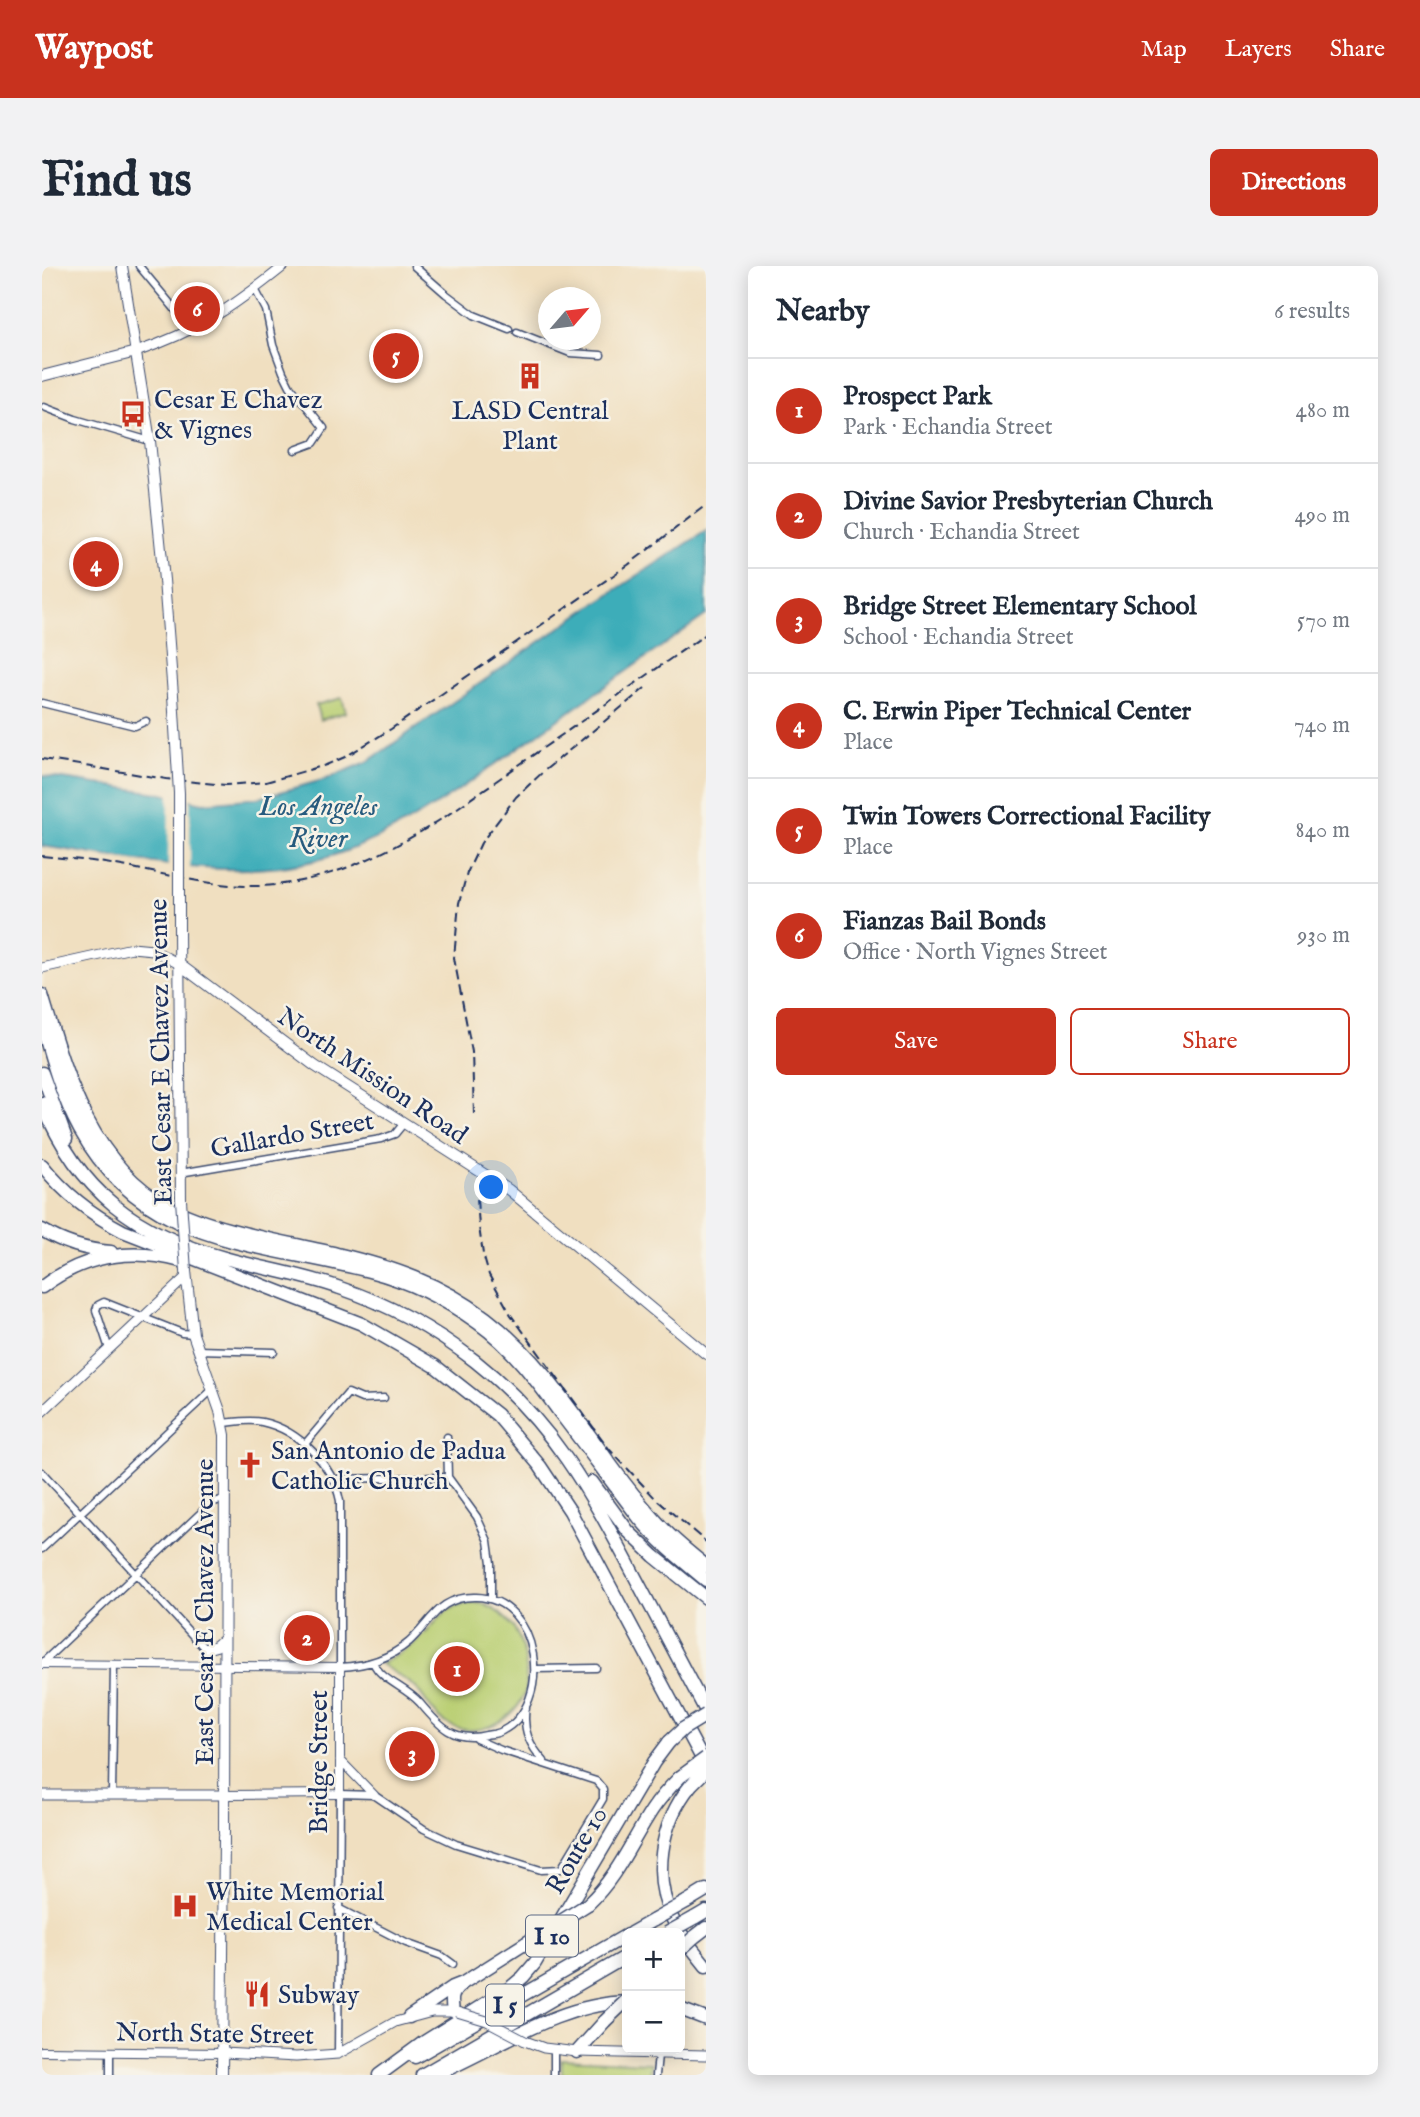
<!DOCTYPE html>
<html lang="en">
<head>
<meta charset="utf-8">
<style>
  :root { --surface:#fff; --page:#f2f2f3; --text:#1f2937; --muted:#747a83; --line:#e0e1e3; --accent:#c8321e }
  body { margin:0; font-family:"IM FELL English",serif; background:var(--page); color:var(--text) }
  .controls { position:absolute; right:21px; bottom:21px; display:grid; overflow:hidden; border-radius:10px; box-shadow:0 4px 18px #0003 }
  .controls button { width:63px; height:63px; display:grid; place-items:center; padding:0; border:0; border-bottom:2px solid var(--line); background:var(--surface); color:var(--text); font:35px sans-serif }
  .compass { position:absolute; left:496px; top:21px; width:63px; height:63px; border-radius:50%; background:var(--surface); box-shadow:0 4px 18px #0003; rotate:62deg }
  .you { position:absolute; left:450px; top:922px; width:24px; height:24px; margin:-18px; border:5px solid #fff; border-radius:50%; background:#1a73e8; box-shadow:0 0 0 10px #1a73e833 }
  .badge { display:grid; place-items:center; width:46px; height:46px; border-radius:50%; background:var(--accent); color:#fff; font-size:23px; font-weight:700 }
  .pin { position:absolute; translate:-50% -50%; border:4px solid #fff; box-shadow:0 2px 7px #0006 }
  .list { margin:0; padding:0; list-style:none }
  h2 { display:flex; justify-content:space-between; align-items:center; height:91px; margin:0; padding:0 28px; font-size:30px }
  h2 small { font-size:23px; font-weight:400; color:var(--muted) }
  .list li { display:grid; grid-template-columns:46px 1fr auto; gap:21px; align-items:center; box-sizing:border-box; height:105px; padding:0 28px; border-top:2px solid var(--line) }
  .list b { display:block; font-size:26px; white-space:nowrap }
  .list p { margin:0; font-size:23px; white-space:nowrap; color:var(--muted) }
  .list em { font-size:23px; font-style:normal; color:var(--muted) }
  .actions { display:flex; gap:14px; padding:21px 28px }
  .actions a { flex:1; padding:16px 0; border:2px solid var(--accent); border-radius:10px; text-align:center; font-size:24px; color:var(--accent) }
  .actions .main { background:var(--accent); color:#fff }
  .map { position:relative; flex:none; width:664px; height:1809px; overflow:hidden; border-radius:10px }
  header { display:flex; align-items:center; gap:42px; box-sizing:border-box; height:98px; padding:0 35px; background:var(--accent); color:#fff }
  header strong { font-size:33px }
  nav { display:flex; gap:38px; margin-inline-start:auto; font-size:24px }
  .intro { display:flex; align-items:center; justify-content:space-between; box-sizing:border-box; height:168px; padding:0 42px }
  h1 { margin:0; font-size:49px }
  .button { padding:18px 32px; border-radius:10px; background:var(--accent); color:#fff; font-size:24px; font-weight:700 }
  main { display:flex; gap:42px; padding:0 42px }
  aside { flex:1; background:var(--surface); border-radius:10px; box-shadow:0 4px 18px #0003 }
  .map>svg:first-child { display:block }
  .green { fill:#bacf73; stroke:#6a7f68; stroke-width:2 }
  .water { fill:#3dadb9; stroke:#2c6e8c; stroke-width:2 }
  .pier { fill:#f0dfc0 }
  .lines { fill:none; stroke-linecap:round; stroke-linejoin:round }
  .minor-casing { stroke:#3b496d; stroke-width:9 }
  .tertiary-casing { stroke:#3b496d; stroke-width:10 }
  .secondary-casing { stroke:#3b496d; stroke-width:11 }
  .primary-casing { stroke:#3b496d; stroke-width:12 }
  .motorway-casing { stroke:#3b496d; stroke-width:15 }
  .minor { stroke:#fff; stroke-width:6 }
  .tertiary { stroke:#fff; stroke-width:8 }
  .secondary { stroke:#fff; stroke-width:9 }
  .primary { stroke:#fff; stroke-width:10 }
  .motorway { stroke:#fff; stroke-width:12 }
  .rail { stroke:#1b2f5e; stroke-width:2; stroke-dasharray:10 5; stroke-linecap:butt }
  .secondary-bridge-casing { stroke:#3b496d; stroke-width:11; stroke-linecap:butt }
  .primary-bridge-casing { stroke:#3b496d; stroke-width:12; stroke-linecap:butt }
  .motorway-bridge-casing { stroke:#3b496d; stroke-width:15; stroke-linecap:butt }
  .secondary-bridge { stroke:#fff; stroke-width:9 }
  .primary-bridge { stroke:#fff; stroke-width:10 }
  .motorway-bridge { stroke:#fff; stroke-width:12 }
  .labels { text-anchor:middle; stroke-width:5; stroke-linejoin:round; paint-order:stroke }
  .shield { fill:#f7f3e8; stroke:#5d6a87; stroke-width:2 }
  .shield-label { font-size:24px; font-weight:bold; fill:#1b2f5e }
  .poi-label { font-size:26px; fill:#1b2f5e; stroke:#f7f3e8; text-anchor:start }
  .street-label { font-size:26px; fill:#1b2f5e; stroke:#f7f3e8 }
  .water-label { font-size:28px; font-style:italic; fill:#275b7e; stroke:#f7f3e8 }
</style>
</head>
<body>
<header>
<strong>Waypost</strong>
<nav><a>Map</a><a>Layers</a><a>Share</a></nav>
</header>
<div class="intro"><h1>Find us</h1><a class="button">Directions</a></div>
<main>
<div class="map">
<svg width="664" height="1809" viewBox="0 0 664 1809">
  <rect width="100%" height="100%" fill="#f7f3e8"/>
  <filter id="ink" filterUnits="userSpaceOnUse"><feTurbulence type="fractalNoise" baseFrequency=".0143" numOctaves="2"/><feDisplacementMap in="SourceGraphic" scale="14" xChannelSelector="R" yChannelSelector="G"/><feConvolveMatrix kernelMatrix="1 2 1 2 8 2 1 2 1" color-interpolation-filters="sRGB"/></filter>
  <filter id="wash" filterUnits="userSpaceOnUse"><feTurbulence type="fractalNoise" baseFrequency=".00686" numOctaves="4" result="noise"/><feDisplacementMap in="SourceGraphic" scale="28" xChannelSelector="R" yChannelSelector="G"/><feGaussianBlur stdDeviation="1.57" result="paint"/><feColorMatrix in="noise" values="0 0 0 0 0 0 0 0 0 0 0 0 0 0 0 0 0 1.4 0 .05"/><feComposite in="paint" operator="in"/></filter>
  <g filter="url(#wash)">
    <rect width="100%" height="100%" fill="#f0dfc0"/>
    <path class="green" d="M300 432 304 446 278 454 274 439Z
      M439 1337C469 1349 482 1371 484 1403 484 1411 485 1422 482 1429 470 1457 433 1473 406 1458 392 1451 384 1433 374 1422 364 1413 350 1406 339 1398 350 1392 362 1386 372 1378 401 1354 395 1339 439 1337Z
      M519 1793 609 1797 607 1809H520Z"/>
    <path class="water" d="M664 265V349C606 390 548 431 490 472 410 528 329 595 227 602 153 608 73 591 0 580V510L116 527 161 537 217 532 284 513 325 496 546 342Z"/>
    <path class="pier" d="M127 526 148 531V603L126 601Z"/>
  </g>
  <g filter="url(#ink)">
    <g class="lines">
      <g class="minor-casing">
        <path id="minor" d="M97 0 132 42 147 65
          M372 0 404 28 432 49 467 63
          M213 23 224 44 231 79 241 106 248 120 282 162 272 177 253 184
          M475 66 528 87 559 89
          M2 141 33 153 108 175
          M0 437 93 460 104 455
          M138 907 339 873 353 868 362 857
          M67 1083 54 1044 56 1039 62 1036 140 1067 151 1068
          M155 1084 232 1086
          M181 1157C194 1156 207 1153 220 1156 257 1164 291 1199 298 1235V1401C323 1400 347 1393 367 1376 390 1355 397 1330 434 1331 498 1332 513 1438 460 1465 456 1468 449 1468 444 1469 412 1477 397 1460 378 1437 363 1420 339 1415 331 1396
          M405 1171 406 1211 435 1251 446 1275 449 1297V1333
          M263 1178 306 1127 320 1133 342 1132
          M0 1206 163 1383 165 1398
          M290 1213 406 1211
          M0 1283 170 1124
          M0 1397 169 1237 182 1233
          M493 1403 554 1402
          M484 1442C480 1464 488 1480 502 1495
          M70 1528 72 1398
          M296 1642 364 1677 400 1690 411 1698
          M512 1784V1809
          M68 1786V1809
          M296 1788 298 1528 332 1529 382 1563 414 1578 499 1604 519 1603 561 1533V1523L554 1515 459 1484 434 1473
          M614 1809 616 1789"/>
      </g>
      <g class="tertiary-casing">
        <path id="tertiary" d="M0 1398 298 1401V1528L182 1529
          M298 1494 332 1529
          M0 1785 181 1787"/>
      </g>
      <g class="secondary-casing">
        <path id="secondary" d="M94 86C156 65 191 41 242 0
          M0 702 90 682 111 684 137 698
          M0 1146 144 1011
          M0 1529H182
          M483 1775 502 1782 535 1786 664 1789
          M181 1787 254 1791 296 1788 353 1756 390 1746H415"/>
      </g>
      <g class="primary-casing">
        <path id="primary" d="M80 0 108 175 122 314 131 429
          M0 110 94 86
          M137 662 139 934
          M137 698 273 800 467 924 664 1088
          M144 1005 151 1068 178 1145 183 1169 182 1568
          M163 1383 174 1380 182 1373
          M180 1809 182 1571"/>
      </g>
      <g class="motorway-casing">
        <path id="motorway" d="M0 729C24 809 48 898 127 941 172 965 245 976 295 988 350 1001 398 1017 444 1052 517 1108 555 1192 617 1258 631 1274 648 1287 664 1300
          M0 759C10 795 20 831 38 864 102 980 214 976 327 1005 366 1015 403 1033 436 1057 470 1081 494 1114 518 1147 545 1182 571 1218 598 1253 617 1276 641 1295 664 1314
          M0 807 24 873
          M0 837C37 926 93 968 186 993 223 1003 262 1009 298 1022 346 1038 393 1064 433 1095 510 1156 547 1224 592 1309 616 1354 640 1400 664 1445
          M0 899C23 928 48 948 81 965L320 1058 393 1100 455 1149 498 1200 528 1245 664 1500
          M0 964C21 977 44 984 69 986
          M0 1021C42 989 88 981 139 995
          M550 1216 586 1265 612 1290 664 1332
          M649 1519C618 1557 609 1612 632 1656 641 1672 653 1686 664 1700
          M644 1636 664 1624
          M546 1638C575 1611 589 1576 610 1544 618 1532 628 1521 638 1511
          M652 1652 664 1645
          M589 1667 612 1654
          M651 1672 664 1662
          M638 1743 664 1753
          M411 1745C409 1734 409 1727 418 1720
          M367 1751 411 1721 421 1717 484 1677
          M535 1786 563 1755
          M373 1791 585 1669
          M397 1807C459 1780 516 1738 585 1736
          M337 1809 382 1776 468 1722 481 1711 493 1697 612 1496 627 1476
          M380 1809 585 1690"/>
      </g>
      <use href="#minor" class="minor"/>
      <use href="#tertiary" class="tertiary"/>
      <use href="#secondary" class="secondary"/>
      <use href="#primary" class="primary"/>
      <use href="#motorway" class="motorway"/>
      <path class="rail" d="M0 493 124 513 184 519 224 516 284 499 303 491 349 463 586 299 664 239
        M0 590C25 593 50 594 74 599 121 607 168 621 216 620 284 618 349 586 404 550L664 368
        M432 848 430 786 412 692 417 637 425 607 439 577 474 531 502 505 603 422
        M434 918 437 961 441 988 447 1009 469 1049 568 1184 614 1233 664 1276"/>
      <g class="secondary-bridge-casing">
        <path id="secondary-bridge" d="M415 1746 445 1755 483 1775"/>
      </g>
      <g class="primary-bridge-casing">
        <path id="primary-bridge" d="M131 429 137 527V662
          M139 934 144 1005"/>
      </g>
      <g class="motorway-bridge-casing">
        <path id="motorway-bridge" d="M627 1476 641 1463 664 1449
          M638 1511 664 1492
          M649 1519 664 1504
          M612 1654 644 1636
          M625 1667 652 1652
          M484 1677 546 1638
          M638 1684 651 1672
          M563 1755 585 1734"/>
      </g>
      <use href="#secondary-bridge" class="secondary-bridge"/>
      <use href="#primary-bridge" class="primary-bridge"/>
      <use href="#motorway-bridge" class="motorway-bridge"/>
    </g>
  </g>
  <defs>
    <g id="building-bare" transform="scale(2.1)"><path d="M-4-6H4V6H1V3H-1V6H-4ZM-2.5-4.3h1.7v1.8h-1.7ZM.8-4.3h1.7v1.8H.8ZM-2.5-1h1.7V.8h-1.7ZM.8-1h1.7V.8H.8Z" fill="#c8321e" stroke="#f7f3e8" stroke-width="2.5" paint-order="stroke"/></g>
    <g id="bus-bare" transform="scale(2.1)"><path d="M-5-6H5V4H4V6H2V4H-2V6H-4V4H-5ZM-3.5-4V0h7V-4ZM-3.5 1.2v1.5H-2V1.2ZM2 1.2v1.5H3.5V1.2Z" fill="#c8321e" stroke="#f7f3e8" stroke-width="2.5" paint-order="stroke"/></g>
    <g id="church-bare" transform="scale(2.1)"><path d="M-1.2-6h2.4v3.5h3.3v2.4h-3.3V6h-2.4V-.1h-3.3v-2.4h3.3Z" fill="#c8321e" stroke="#f7f3e8" stroke-width="2.5" paint-order="stroke"/></g>
    <g id="hospital-bare" transform="scale(2.1)"><path d="M-5-5h3v3.5h4V-5h3V5h-3V1.5h-4V5h-3Z" fill="#c8321e" stroke="#f7f3e8" stroke-width="2.5" paint-order="stroke"/></g>
    <g id="restaurant-bare" transform="scale(2.1)"><path d="M-5-6h1v4h1v-4h1v4h1v-4h1v5L-1.5 .5V6h-2V.5L-5-1ZM5-6V6H3V1.5H1.5Q1.5-4 5-6Z" fill="#c8321e" stroke="#f7f3e8" stroke-width="2.5" paint-order="stroke"/></g>
  </defs>
  <g fill-rule="evenodd">
    <use href="#building-bare" x="488" y="110"/>
    <use href="#bus-bare" x="91" y="148"/>
    <use href="#church-bare" x="208" y="1199"/>
    <use href="#hospital-bare" x="143" y="1640"/>
    <use href="#restaurant-bare" x="215" y="1728"/>
  </g>
  <g class="labels">
    <g class="shield">
      <rect x="484" y="1649.5" width="52" height="41" rx="5"/>
      <rect x="444" y="1718.5" width="38" height="41" rx="5"/>
    </g>
    <g class="shield-label">
      <text x="510" y="1678">I 10</text>
      <text x="463" y="1747">I 5</text>
    </g>
    <g class="poi-label">
      <text x="112" y="142">Cesar E Chavez<tspan x="112" dy="30">&amp; Vignes</tspan></text>
      <text x="488" y="153" text-anchor="middle">LASD Central<tspan x="488" dy="30">Plant</tspan></text>
      <text x="229" y="1193">San Antonio de Padua<tspan x="229" dy="30">Catholic Church</tspan></text>
      <text x="164" y="1634">White Memorial<tspan x="164" dy="30">Medical Center</tspan></text>
      <text x="236" y="1737">Subway</text>
    </g>
    <g class="street-label">
      <text transform="translate(118 786) rotate(-91)" y="9">East Cesar E Chavez Avenue</text>
      <text transform="translate(331 809) rotate(34)" y="9">North Mission Road</text>
      <text transform="translate(250 868) rotate(-10)" y="9">Gallardo Street</text>
      <text transform="translate(162 1346) rotate(-90)" y="9">East Cesar E Chavez Avenue</text>
      <text transform="translate(276 1496) rotate(-90)" y="9">Bridge Street</text>
      <text transform="translate(534 1584) rotate(-60)" y="9">Route 10</text>
      <text transform="translate(173 1767) rotate(1)" y="9">North State Street</text>
    </g>
    <g class="water-label">
      <text x="276" y="549">Los Angeles<tspan x="276" dy="32">River</tspan></text>
    </g>
  </g>
</svg>
<div class="controls">
<button>+</button>
<button>−</button>
</div>
<svg class="compass" viewBox="-18 -18 36 36"><path d="M0-13l5 13h-10z" fill="#e53935"/><path d="M0 13l5-13h-10z" fill="#747a83"/></svg>
<div class="you"></div>
<div class="pin badge" style="left:415px;top:1403px">1</div>
<div class="pin badge" style="left:265px;top:1372px">2</div>
<div class="pin badge" style="left:370px;top:1488px">3</div>
<div class="pin badge" style="left:54px;top:298px">4</div>
<div class="pin badge" style="left:354px;top:90px">5</div>
<div class="pin badge" style="left:155px;top:43px">6</div>
</div>
<aside>
<h2>Nearby<small>6 results</small></h2>
<ul class="list">
<li><span class="badge">1</span><div><b>Prospect Park</b><p>Park · Echandia Street</p></div><em>480 m</em></li>
<li><span class="badge">2</span><div><b>Divine Savior Presbyterian Church</b><p>Church · Echandia Street</p></div><em>490 m</em></li>
<li><span class="badge">3</span><div><b>Bridge Street Elementary School</b><p>School · Echandia Street</p></div><em>570 m</em></li>
<li><span class="badge">4</span><div><b>C. Erwin Piper Technical Center</b><p>Place</p></div><em>740 m</em></li>
<li><span class="badge">5</span><div><b>Twin Towers Correctional Facility</b><p>Place</p></div><em>840 m</em></li>
<li><span class="badge">6</span><div><b>Fianzas Bail Bonds</b><p>Office · North Vignes Street</p></div><em>930 m</em></li>
</ul>
<div class="actions"><a class="main">Save</a><a>Share</a></div>
</aside>
</main>
</body>
</html>
